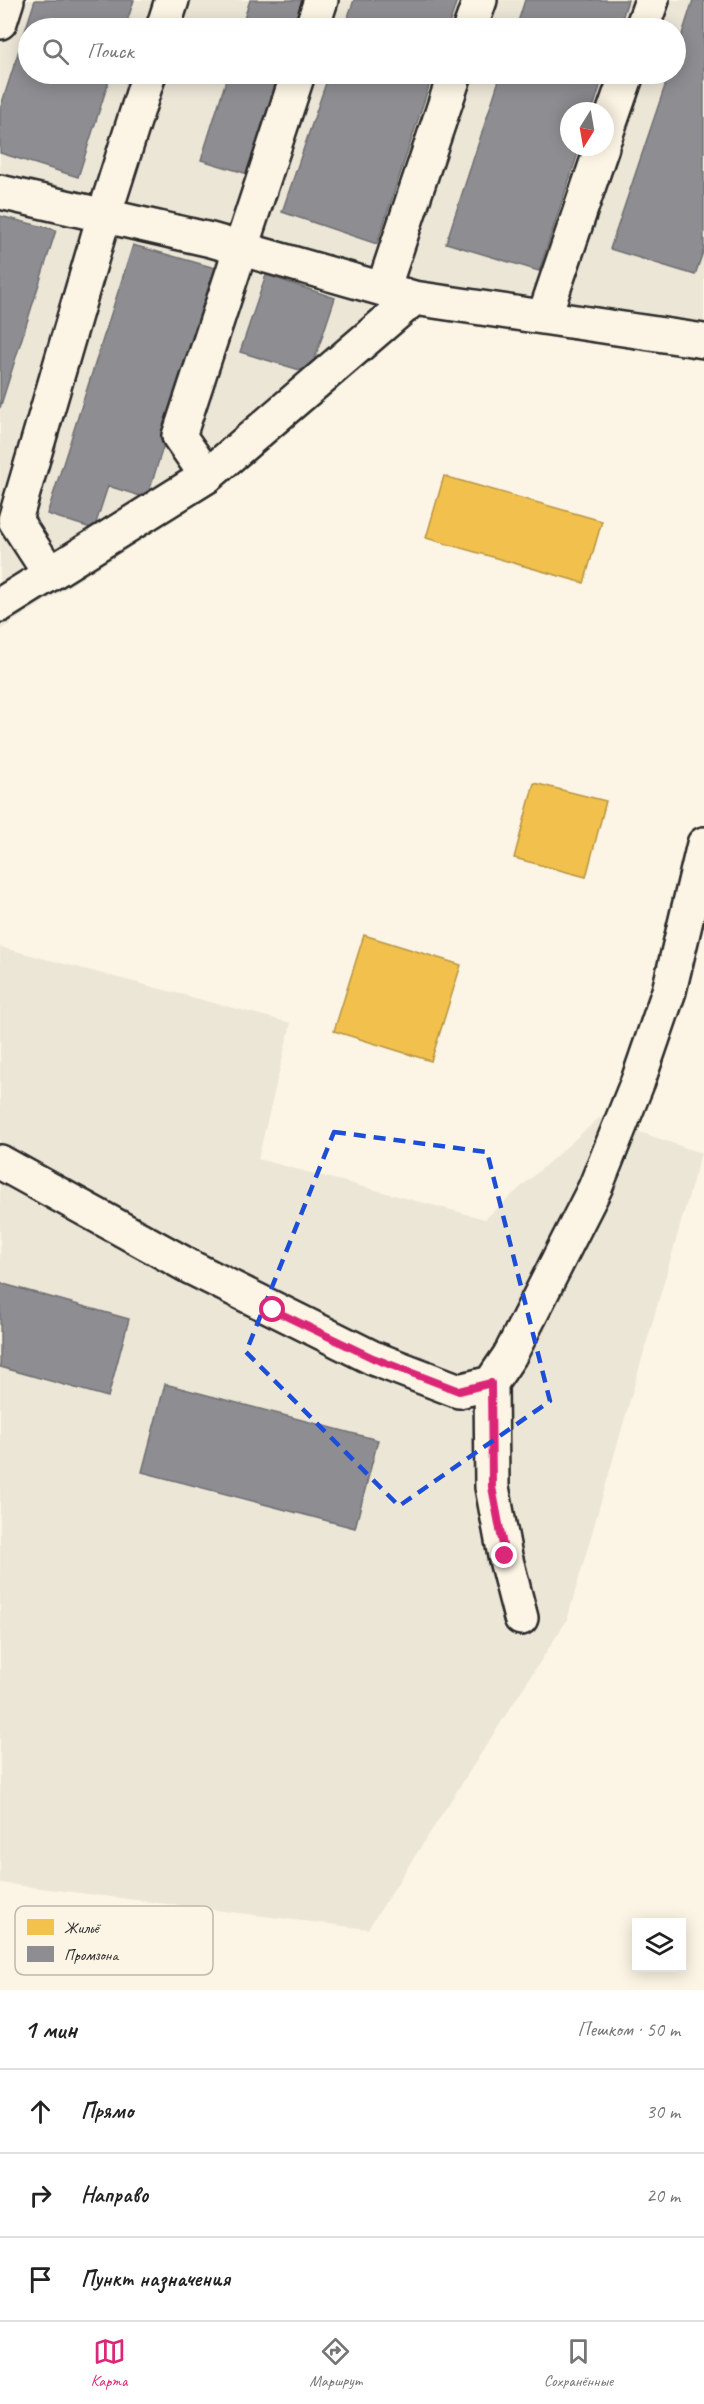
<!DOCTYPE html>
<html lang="ru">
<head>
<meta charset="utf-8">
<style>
  :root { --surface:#fff; --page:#f2f2f2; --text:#222; --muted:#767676; --line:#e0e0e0; --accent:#db2777 }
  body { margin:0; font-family:Caveat,sans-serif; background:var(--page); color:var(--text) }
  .controls { position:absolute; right:18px; bottom:18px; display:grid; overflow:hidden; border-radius:0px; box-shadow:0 3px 15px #0003 }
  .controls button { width:54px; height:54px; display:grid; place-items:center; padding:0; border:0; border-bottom:2px solid var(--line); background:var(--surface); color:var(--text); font:30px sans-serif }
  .compass { position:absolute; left:560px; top:102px; width:54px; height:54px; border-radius:50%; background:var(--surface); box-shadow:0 3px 15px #0003; rotate:191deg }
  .stop { position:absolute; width:18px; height:18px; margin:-14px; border:4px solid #db2777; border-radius:50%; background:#fff }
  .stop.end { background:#db2777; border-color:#fff; box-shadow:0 2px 6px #0008 }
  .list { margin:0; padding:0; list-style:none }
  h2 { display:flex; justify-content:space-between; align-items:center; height:78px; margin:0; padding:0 24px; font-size:26px }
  h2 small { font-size:20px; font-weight:400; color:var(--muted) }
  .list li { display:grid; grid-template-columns:39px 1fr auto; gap:18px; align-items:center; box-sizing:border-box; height:84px; padding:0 24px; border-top:2px solid var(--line) }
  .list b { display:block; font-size:22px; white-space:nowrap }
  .list em { font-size:20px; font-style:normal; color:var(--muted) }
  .icon { flex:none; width:33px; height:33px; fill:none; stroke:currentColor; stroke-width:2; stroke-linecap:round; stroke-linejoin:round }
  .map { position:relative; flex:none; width:704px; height:1990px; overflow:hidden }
  .search { position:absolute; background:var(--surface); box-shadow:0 3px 15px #0003; left:18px; right:18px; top:18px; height:66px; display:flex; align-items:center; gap:15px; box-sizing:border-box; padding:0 21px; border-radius:33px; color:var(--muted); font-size:22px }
  .sheet { height:330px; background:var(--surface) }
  nav { display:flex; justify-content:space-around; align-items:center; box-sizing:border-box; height:84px; border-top:2px solid var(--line); background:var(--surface); font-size:16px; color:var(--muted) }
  nav a { display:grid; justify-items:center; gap:3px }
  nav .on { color:var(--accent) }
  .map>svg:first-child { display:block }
  .built { fill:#ece6d7; fill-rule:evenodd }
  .homes { fill:#f2c14e; stroke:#b69444; stroke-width:1.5 }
  .industry { fill:#8d8d92; stroke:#707073; stroke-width:1.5 }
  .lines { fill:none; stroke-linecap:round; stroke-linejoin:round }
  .minor-casing { stroke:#2b2b2b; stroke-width:38 }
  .minor { stroke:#fcf5e5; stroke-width:33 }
  .route { stroke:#db2777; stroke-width:8 }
  .marked { fill:none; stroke:#1d4ed8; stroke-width:4.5; stroke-dasharray:12 8; stroke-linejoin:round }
  .key { fill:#fcf5e5; stroke:#bdb8ad; stroke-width:1.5 }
  .key-label { font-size:16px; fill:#2b2b2b }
</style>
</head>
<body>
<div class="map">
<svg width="704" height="1990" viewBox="0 0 704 1990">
  <rect width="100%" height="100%" fill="#fcf5e5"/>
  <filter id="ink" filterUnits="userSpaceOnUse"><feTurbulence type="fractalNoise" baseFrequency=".0167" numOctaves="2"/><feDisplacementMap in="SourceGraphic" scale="12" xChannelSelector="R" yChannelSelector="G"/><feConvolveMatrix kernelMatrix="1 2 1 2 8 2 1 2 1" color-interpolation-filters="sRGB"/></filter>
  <g filter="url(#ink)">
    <path class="built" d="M0 0H704V353L415 313 186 512 0 630ZM28 28H676V74H28ZM569 111H605V147H569Z
      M0 947 291 1023 258 1159 485 1219 599 1118 701 1153 567 1620 368 1929 0 1883Z"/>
    <path class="homes" d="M444 476 602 521 584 583 426 538Z
      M534 783 606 801 586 877 514 858Z
      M364 935 461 965 431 1061 334 1031Z"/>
    <path class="industry" d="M35 0H134L125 28H28V74H111L78 177 0 153V109Z
      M250 0H302L293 28H241Z
      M354 0H457L448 28H344Z
      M525 0H628L619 28H516Z
      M693 0H704V249L695 275 610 249 669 74H676V53Z
      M228 74H279L248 174 201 160Z
      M329 74H433L377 244 282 212Z
      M501 74H604L592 111H569V147H580L539 271 446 243Z
      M0 216 56 230 0 408Z
      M133 245 219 269 147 498 108 486 94 529 47 514Z
      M266 275 335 298 310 373 240 352Z
      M0 1283 129 1319 108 1397 0 1367Z
      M165 1384 378 1440 355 1528 142 1472Z"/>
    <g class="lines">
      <g class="minor-casing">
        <path id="minor" d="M0 22 7 0
          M163 28 172 0
          M312 28 321 0
          M470 28 480 0
          M642 28 652 0
          M605 137 627 74
          M0 192 211 240 414 298
          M383 289 455 74
          M544 317 602 147
          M207 476 179 436 298 74
          M50 574 15 520 104 216 149 74
          M0 605 207 476 414 298 704 341
          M0 1162 192 1268 373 1358 459 1391 491 1383 510 1355 595 1188 638 1081 669 991 704 844
          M491 1383 492 1487 505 1556 521 1618"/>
      </g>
      <use href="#minor" class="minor"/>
    </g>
  </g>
  <g class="lines" filter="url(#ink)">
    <path class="route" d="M273 1310 373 1358 459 1391 491 1383 492 1487 505 1556"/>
  </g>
  <path class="marked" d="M334 1132 487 1152 550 1401 399 1506 246 1352Z"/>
  <rect x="15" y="1906" width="198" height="69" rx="9" class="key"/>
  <rect x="27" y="1919" width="27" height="16" fill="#f2c14e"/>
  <rect x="27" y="1946" width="27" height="16" fill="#8d8d92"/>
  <g class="key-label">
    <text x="64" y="1933">Жильё</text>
    <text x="64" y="1960">Промзона</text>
  </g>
</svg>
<div class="controls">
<button><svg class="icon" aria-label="layers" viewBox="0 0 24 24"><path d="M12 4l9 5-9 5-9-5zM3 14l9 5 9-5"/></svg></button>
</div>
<svg class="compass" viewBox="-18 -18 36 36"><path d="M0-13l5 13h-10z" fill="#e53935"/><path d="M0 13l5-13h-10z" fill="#767676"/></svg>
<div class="stop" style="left:273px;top:1310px"></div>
<div class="stop end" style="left:505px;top:1556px"></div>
<div class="search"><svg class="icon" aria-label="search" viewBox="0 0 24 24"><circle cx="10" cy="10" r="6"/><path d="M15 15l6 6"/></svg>Поиск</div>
</div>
<section class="sheet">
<h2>1 мин<small>Пешком · 50 m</small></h2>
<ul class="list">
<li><svg class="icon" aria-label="ahead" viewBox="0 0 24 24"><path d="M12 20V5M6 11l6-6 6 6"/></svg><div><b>Прямо</b></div><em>30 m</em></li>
<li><svg class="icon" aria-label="right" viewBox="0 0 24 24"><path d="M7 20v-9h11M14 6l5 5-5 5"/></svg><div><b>Направо</b></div><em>20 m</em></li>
<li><svg class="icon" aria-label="arrive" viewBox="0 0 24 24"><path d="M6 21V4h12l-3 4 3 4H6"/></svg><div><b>Пункт назначения</b></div></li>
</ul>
</section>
<nav>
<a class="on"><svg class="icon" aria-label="map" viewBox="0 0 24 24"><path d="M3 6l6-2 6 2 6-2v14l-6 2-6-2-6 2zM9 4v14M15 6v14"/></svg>Карта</a>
<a><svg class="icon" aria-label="directions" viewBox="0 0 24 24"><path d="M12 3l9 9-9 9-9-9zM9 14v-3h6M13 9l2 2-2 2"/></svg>Маршрут</a>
<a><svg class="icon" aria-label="saved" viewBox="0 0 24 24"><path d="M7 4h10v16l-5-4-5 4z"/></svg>Сохранённые</a>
</nav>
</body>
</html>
